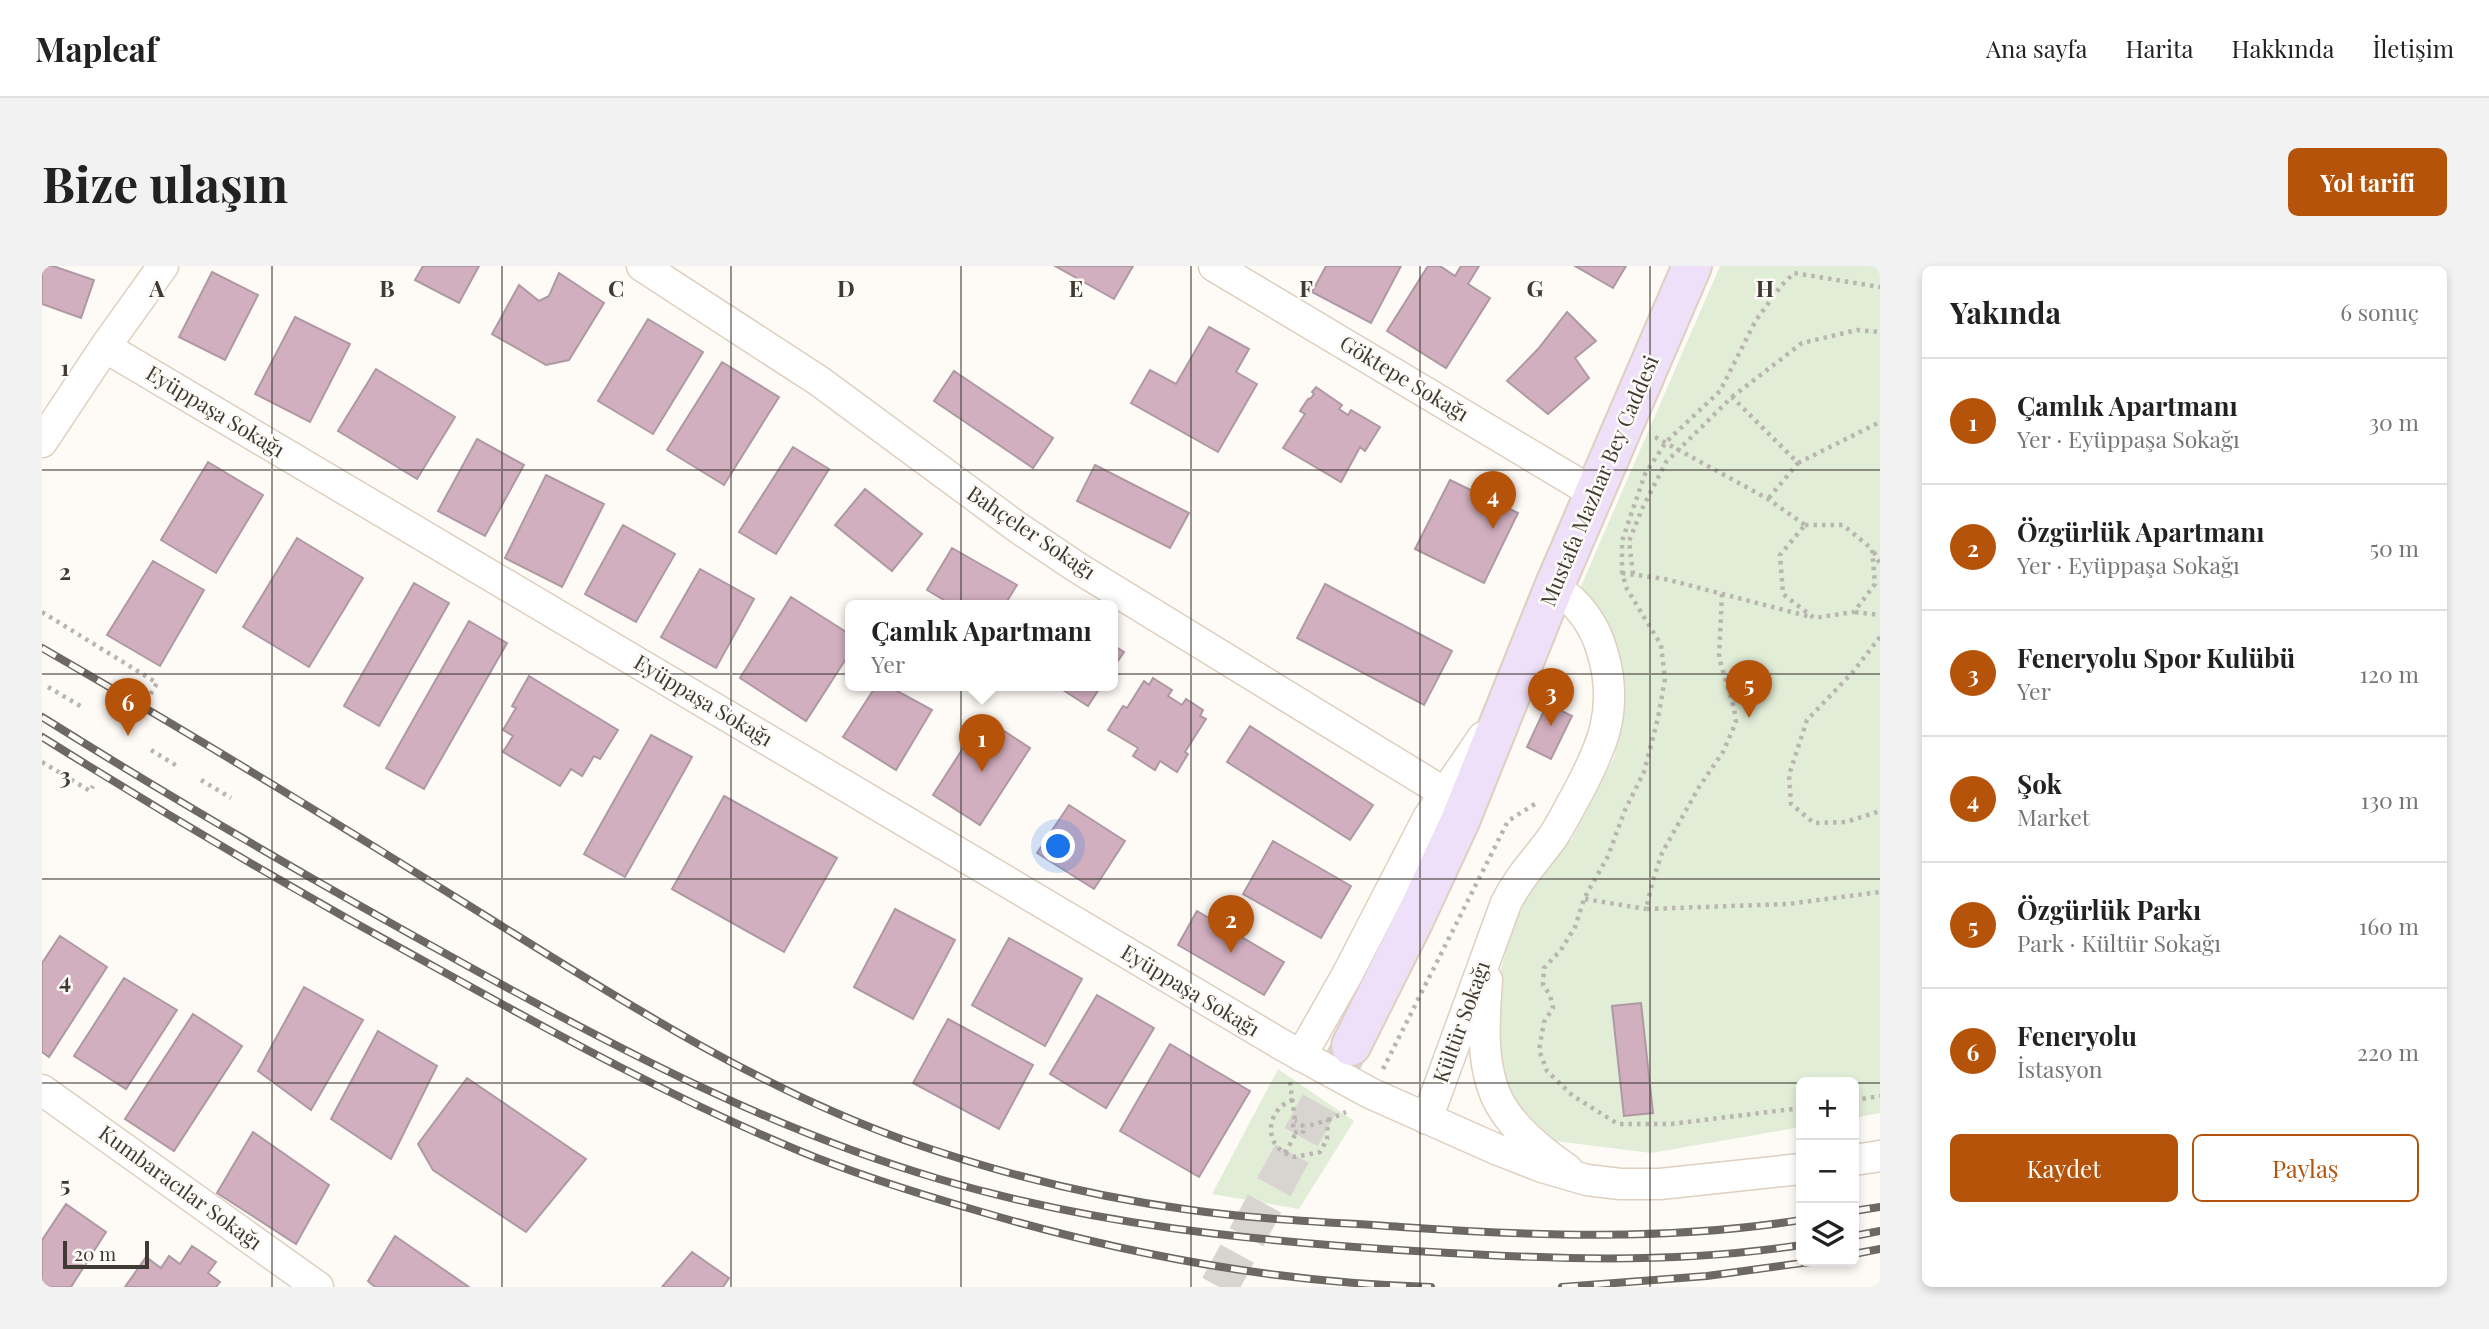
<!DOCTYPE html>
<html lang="tr">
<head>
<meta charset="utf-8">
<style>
  :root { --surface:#fff; --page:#f2f2f2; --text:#222; --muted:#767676; --line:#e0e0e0; --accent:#b45309 }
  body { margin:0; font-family:"Playfair Display",serif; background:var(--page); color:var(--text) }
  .controls { position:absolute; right:21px; bottom:21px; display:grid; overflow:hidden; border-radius:10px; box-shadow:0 4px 10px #0003 }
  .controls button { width:63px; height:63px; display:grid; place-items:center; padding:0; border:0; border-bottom:2px solid var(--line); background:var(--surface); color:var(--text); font:35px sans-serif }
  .scale { position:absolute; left:21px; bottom:18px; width:86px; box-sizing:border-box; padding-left:7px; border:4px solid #403a34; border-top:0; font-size:19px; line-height:24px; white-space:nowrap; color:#403a34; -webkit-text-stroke:5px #fefbf7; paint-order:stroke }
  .you { position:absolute; left:1017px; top:581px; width:24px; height:24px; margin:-18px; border:5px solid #fff; border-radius:50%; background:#1a73e8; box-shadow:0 0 0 10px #1a73e833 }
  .badge { display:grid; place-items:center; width:46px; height:46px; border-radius:50%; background:var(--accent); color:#fff; font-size:23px; font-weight:700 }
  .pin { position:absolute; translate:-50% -58px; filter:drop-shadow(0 2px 4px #0008) }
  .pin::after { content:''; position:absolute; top:37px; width:24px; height:21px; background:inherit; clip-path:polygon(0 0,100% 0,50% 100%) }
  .popup { position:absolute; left:803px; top:334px; width:273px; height:91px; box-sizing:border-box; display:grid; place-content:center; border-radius:10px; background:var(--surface); filter:drop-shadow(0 2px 5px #0005); font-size:23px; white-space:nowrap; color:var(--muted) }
  .popup b { font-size:26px; color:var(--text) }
  .popup::after { content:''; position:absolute; left:50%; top:100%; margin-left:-14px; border:14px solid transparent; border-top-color:var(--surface) }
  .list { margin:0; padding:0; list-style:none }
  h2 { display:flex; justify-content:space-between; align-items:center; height:91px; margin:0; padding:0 28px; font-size:30px }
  h2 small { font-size:23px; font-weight:400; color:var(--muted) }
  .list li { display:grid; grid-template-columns:46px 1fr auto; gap:21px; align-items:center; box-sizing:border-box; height:126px; padding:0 28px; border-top:2px solid var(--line) }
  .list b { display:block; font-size:26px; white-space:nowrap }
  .list p { margin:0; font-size:23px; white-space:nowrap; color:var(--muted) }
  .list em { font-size:23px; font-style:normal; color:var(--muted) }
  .actions { display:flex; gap:14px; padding:21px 28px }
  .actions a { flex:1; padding:16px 0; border:2px solid var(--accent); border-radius:10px; text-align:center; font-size:24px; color:var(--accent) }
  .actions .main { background:var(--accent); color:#fff }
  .icon { flex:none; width:38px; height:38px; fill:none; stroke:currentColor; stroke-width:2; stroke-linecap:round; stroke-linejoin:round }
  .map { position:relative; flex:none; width:1838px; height:1021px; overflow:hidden; border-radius:10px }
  header { display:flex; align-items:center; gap:42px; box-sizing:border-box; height:98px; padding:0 35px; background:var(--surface); border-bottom:2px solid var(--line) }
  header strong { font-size:33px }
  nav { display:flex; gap:38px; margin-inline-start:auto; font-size:24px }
  .intro { display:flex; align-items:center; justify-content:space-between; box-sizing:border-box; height:168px; padding:0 42px }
  h1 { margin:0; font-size:49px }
  .button { padding:18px 32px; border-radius:10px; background:var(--accent); color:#fff; font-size:24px; font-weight:700 }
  main { display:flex; gap:42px; padding:0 42px }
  aside { flex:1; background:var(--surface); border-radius:10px; box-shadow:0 4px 10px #0003 }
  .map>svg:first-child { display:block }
  .green { fill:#e1edd7 }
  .building { fill:#d2afbf; stroke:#ae99a3; stroke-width:2 }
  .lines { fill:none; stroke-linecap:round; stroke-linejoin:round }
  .secondary-tunnel { stroke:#d8d4d0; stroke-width:38; stroke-dasharray:38 19; stroke-linecap:butt }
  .minor-casing { stroke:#decfbf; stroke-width:33 }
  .secondary-casing { stroke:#decfbf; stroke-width:42 }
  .path { stroke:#b9b5b0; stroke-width:4.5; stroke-dasharray:3.5 5; stroke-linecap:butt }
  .minor { stroke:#fff; stroke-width:30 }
  .secondary { stroke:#efe0f9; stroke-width:38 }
  .rail-casing { stroke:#6e6863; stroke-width:8 }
  .rail { stroke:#fefbf7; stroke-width:5; stroke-dasharray:16; stroke-linecap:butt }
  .grid { fill:none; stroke:#403a34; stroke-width:2; stroke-opacity:0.55 }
  .labels { text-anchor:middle; stroke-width:5; stroke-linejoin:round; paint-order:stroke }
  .street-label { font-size:21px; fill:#403a34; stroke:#fefbf7 }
  .grid-label { font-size:23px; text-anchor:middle; font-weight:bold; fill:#403a34; stroke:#fefbf7; stroke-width:5; stroke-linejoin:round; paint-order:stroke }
</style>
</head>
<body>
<header>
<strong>Mapleaf</strong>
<nav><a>Ana sayfa</a><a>Harita</a><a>Hakkında</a><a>İletişim</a></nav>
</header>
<div class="intro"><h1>Bize ulaşın</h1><a class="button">Yol tarifi</a></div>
<main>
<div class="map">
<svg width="1838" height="1021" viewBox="0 0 1838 1021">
  <rect width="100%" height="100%" fill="#fefbf7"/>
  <path class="green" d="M1678 0H1838V847L1812 852V816H1759V861L1609 887 1513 875 1475 848 1457 815 1455 718 1481 620 1530 573 1573 490 1581 413 1536 327Z
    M1236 803 1312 855 1257 943 1170 928Z"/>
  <path class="building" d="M0 0H11L52 14 39 52 0 38Z
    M381 0H437L417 37 373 14Z
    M1013 0H1091L1072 33Z
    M1284 0H1359L1329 57 1270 26Z
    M1386 0H1398L1413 10 1419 0H1437L1426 18 1448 32 1404 102 1345 65Z
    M1533 0H1584L1571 22Z
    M170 6 216 29 183 94 137 71Z
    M517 7 562 37 527 94 504 99 450 68 477 19 497 35 507 30Z
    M1525 46 1554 75 1533 92 1547 112 1506 148 1465 115 1496 83Z
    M253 51 308 78 268 156 213 128Z
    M606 53 661 86 611 168 556 135Z
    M1167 61 1207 83 1194 106 1215 118 1176 186 1089 137 1108 104 1134 118Z
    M680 96 737 131 682 219 625 184Z
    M334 103 413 151 375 213 296 165Z
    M912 105 1011 172 991 202 892 135Z
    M1274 121 1300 139 1297 143 1306 149 1309 144 1338 161 1323 185 1318 181 1299 216 1241 182 1263 148 1258 145 1266 133 1269 132 1272 128 1270 126Z
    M435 173 482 199 443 270 396 245Z
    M751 181 787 203 734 288 697 266Z
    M166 196 221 229 174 307 119 274Z
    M1053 199 1147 247 1128 282 1035 235Z
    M504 209 562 238 520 321 463 292Z
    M1408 214 1476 247 1442 317 1373 283Z
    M823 223 880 268 850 305 793 259Z
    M581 259 633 288 594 356 543 328Z
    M255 272 321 312 267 401 201 361Z
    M910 282 975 319 962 340H912L885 324Z
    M111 295 162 324 118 400 65 369Z
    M658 303 712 333 674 402 619 371Z
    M372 317 407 337 337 460 302 440Z
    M1283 318 1410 385 1382 439 1255 372Z
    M749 331 809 369V385L764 455 698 412Z
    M427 355 465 377 382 523 344 502Z
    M1071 379 1082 386 1071 402Z
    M487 410 576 464 558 493 552 490 540 510 529 503 518 520 461 486 471 470 461 464 474 442 470 440Z
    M1111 412 1130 424 1126 430 1140 439 1144 433 1161 444 1158 450 1164 453 1143 486 1146 488 1135 506 1118 495 1113 504 1091 490 1096 482 1066 464 1081 440 1085 442 1102 415 1107 419Z
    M834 420H846L890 444 854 504 801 471Z
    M1015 420H1059L1046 440Z
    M1505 438 1530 450 1509 493 1485 481Z
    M941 451 988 482 938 559 891 529Z
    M1208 460 1331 539 1308 574 1185 496Z
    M609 469 650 491 583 611 542 588Z
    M682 530 795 592 742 686 630 623Z
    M1027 539 1083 575 1052 623 995 587Z
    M1231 575 1309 620 1279 672 1201 628Z
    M853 643 913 674 871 753 812 721Z
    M1155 645 1242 696 1222 729 1136 679Z
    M18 670 65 701 7 791 0 786V697Z
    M967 672 1040 713 1003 780 930 739Z
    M82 712 135 744 84 823 32 790Z
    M262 721 321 754 269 844 216 805Z
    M1055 729 1112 762 1064 842 1008 808Z
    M1599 737 1611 847 1582 850 1570 740Z
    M151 748 200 780 132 885 83 853Z
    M906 753 991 799 957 863 871 817Z
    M336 765 395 800 349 893 289 853Z
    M1128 778 1208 825 1157 911 1078 865Z
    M425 812 544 893 484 966 391 904 376 878Z
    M211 866 287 919 254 978 175 927Z
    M24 938 64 966 29 1021H0V974Z
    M353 970 427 1021H333L326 1015Z
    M150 980 174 996 166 1007 178 1016 174 1021H83L104 991 119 1002 127 990 138 998Z
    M650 986 687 1012 681 1021H620Z"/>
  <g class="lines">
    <path class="secondary-tunnel" d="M1177 1021 1309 780"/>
    <g class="minor-casing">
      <path id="minor" d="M600 0 777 115 975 261 1036 302 1424 540
        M1172 0 1552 227
        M63 81 1242 780 1328 827 1454 883 1500 901 1545 914 1578 918H1618L1759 903
        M0 176 63 81 121 0
        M1445 714C1442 753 1438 802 1458 838 1472 863 1501 887 1525 903
        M1259 790 1305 709 1386 552 1441 471
        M0 824 276 1021
        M1385 853 1464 637C1476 612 1494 594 1510 572 1519 559 1526 544 1534 530 1560 482 1577 444 1561 388 1553 359 1538 337 1512 321
        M1812 894 1838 890"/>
    </g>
    <g class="secondary-casing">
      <path id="secondary" d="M1309 780 1372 654 1418 555 1512 321 1650 0"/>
    </g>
    <path class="path" d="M1690 131 1760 77 1815 64 1838 66
      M1613 171 1726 233 1763 259
      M1756 197 1838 156
      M1763 259H1801L1830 283 1833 318 1812 346 1772 352 1741 328 1738 289Z
      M1832 286 1838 298
      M1580 307 1623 313 1769 351
      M1591 308 1587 275 1601 241 1624 196 1690 131 1756 197 1726 233
      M1680 328 1677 392 1692 442 1694 456 1681 486 1657 521 1620 587 1611 614 1604 643 1746 638 1838 626
      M0 346 115 417 108 429
      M1813 346 1838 349
      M1838 371 1810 407 1765 454 1747 509 1749 538 1772 557 1804 556 1838 545
      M6 421 40 441
      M109 484 135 500
      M0 496 48 525 51 520
      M159 514 189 532
      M1543 633 1604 643
      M1341 803 1466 555 1496 536
      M1248 816 1253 855 1251 860 1252 866 1260 868 1263 861 1253 855
      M1251 834C1227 841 1220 874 1243 887L1254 867
      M1812 834 1838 830
      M1759 842 1629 858H1576L1531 830 1505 805 1497 784 1502 756 1511 742 1508 729 1501 719 1502 702 1519 684 1533 661 1542 633 1566 590 1583 544 1602 506 1616 452 1623 413 1619 379 1585 323 1580 307V275L1603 208 1624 176 1678 125 1714 54 1739 20 1752 7 1838 21
      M1286 854 1304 846
      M1243 887 1253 891 1278 886 1285 873 1286 854 1263 861"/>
    <use href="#minor" class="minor"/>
    <use href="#secondary" class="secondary"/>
    <g class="rail-casing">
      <path id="rail" d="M0 382C146 466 290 554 434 644 571 729 709 819 862 874 956 907 1051 931 1149 944 1219 954 1289 956 1359 961 1493 970 1626 975 1759 954
        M0 451C139 538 281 620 424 699 576 783 730 864 897 913 1052 959 1211 975 1373 985 1503 993 1629 999 1759 979
        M0 471C131 553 264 631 400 705 517 770 636 835 760 886 816 909 874 927 933 944 1081 988 1234 1017 1389 1021
        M1812 945 1838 941
        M1812 970 1838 965
        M1812 988 1838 983
        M1520 1021 1665 1010 1775 995"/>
    </g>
    <use href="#rail" class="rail"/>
  </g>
  <path class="grid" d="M230 0V1021M460 0V1021M689 0V1021M919 0V1021M1149 0V1021M1378 0V1021M1608 0V1021M0 204H1838M0 408H1838M0 613H1838M0 817H1759M1812 817H1838"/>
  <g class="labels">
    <g class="street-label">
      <text transform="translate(1362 113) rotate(31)" y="7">Göktepe Sokağı</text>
      <text transform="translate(173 146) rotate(31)" y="7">Eyüppaşa Sokağı</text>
      <text transform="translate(1558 215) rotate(-67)" y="7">Mustafa Mazhar Bey Caddesi</text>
      <text transform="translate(989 267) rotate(34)" y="7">Bahçeler Sokağı</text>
      <text transform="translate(661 435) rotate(31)" y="7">Eyüppaşa Sokağı</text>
      <text transform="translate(1148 725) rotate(31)" y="7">Eyüppaşa Sokağı</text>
      <text transform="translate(1420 756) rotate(-70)" y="7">Kültür Sokağı</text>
      <text transform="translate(138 922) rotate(36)" y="7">Kumbaracılar Sokağı</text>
    </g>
  </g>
  <g class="grid-label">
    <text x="115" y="31">A</text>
    <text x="345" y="31">B</text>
    <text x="574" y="31">C</text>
    <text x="804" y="31">D</text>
    <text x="1034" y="31">E</text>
    <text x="1264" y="31">F</text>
    <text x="1493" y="31">G</text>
    <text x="1723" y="31">H</text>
    <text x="23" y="110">1</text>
    <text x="23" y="314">2</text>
    <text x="23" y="518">3</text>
    <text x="23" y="723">4</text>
    <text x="23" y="927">5</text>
  </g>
</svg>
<div class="controls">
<button>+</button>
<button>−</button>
<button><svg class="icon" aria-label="layers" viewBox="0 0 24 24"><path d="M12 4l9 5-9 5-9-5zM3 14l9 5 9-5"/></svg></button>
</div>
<div class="scale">20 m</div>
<div class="you"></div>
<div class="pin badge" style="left:940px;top:506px">1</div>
<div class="popup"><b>Çamlık Apartmanı</b>Yer</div>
<div class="pin badge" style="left:1189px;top:687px">2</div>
<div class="pin badge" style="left:1509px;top:460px">3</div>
<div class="pin badge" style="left:1451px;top:263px">4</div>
<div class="pin badge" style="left:1707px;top:452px">5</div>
<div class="pin badge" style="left:86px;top:470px">6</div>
</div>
<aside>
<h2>Yakında<small>6 sonuç</small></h2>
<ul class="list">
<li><span class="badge">1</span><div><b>Çamlık Apartmanı</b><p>Yer · Eyüppaşa Sokağı</p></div><em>30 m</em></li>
<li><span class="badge">2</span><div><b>Özgürlük Apartmanı</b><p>Yer · Eyüppaşa Sokağı</p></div><em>50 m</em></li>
<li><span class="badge">3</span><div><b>Feneryolu Spor Kulübü</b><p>Yer</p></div><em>120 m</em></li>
<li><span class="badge">4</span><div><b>Şok</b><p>Market</p></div><em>130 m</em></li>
<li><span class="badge">5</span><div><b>Özgürlük Parkı</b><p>Park · Kültür Sokağı</p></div><em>160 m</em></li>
<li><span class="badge">6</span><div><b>Feneryolu</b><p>İstasyon</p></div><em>220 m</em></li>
</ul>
<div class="actions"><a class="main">Kaydet</a><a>Paylaş</a></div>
</aside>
</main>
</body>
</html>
